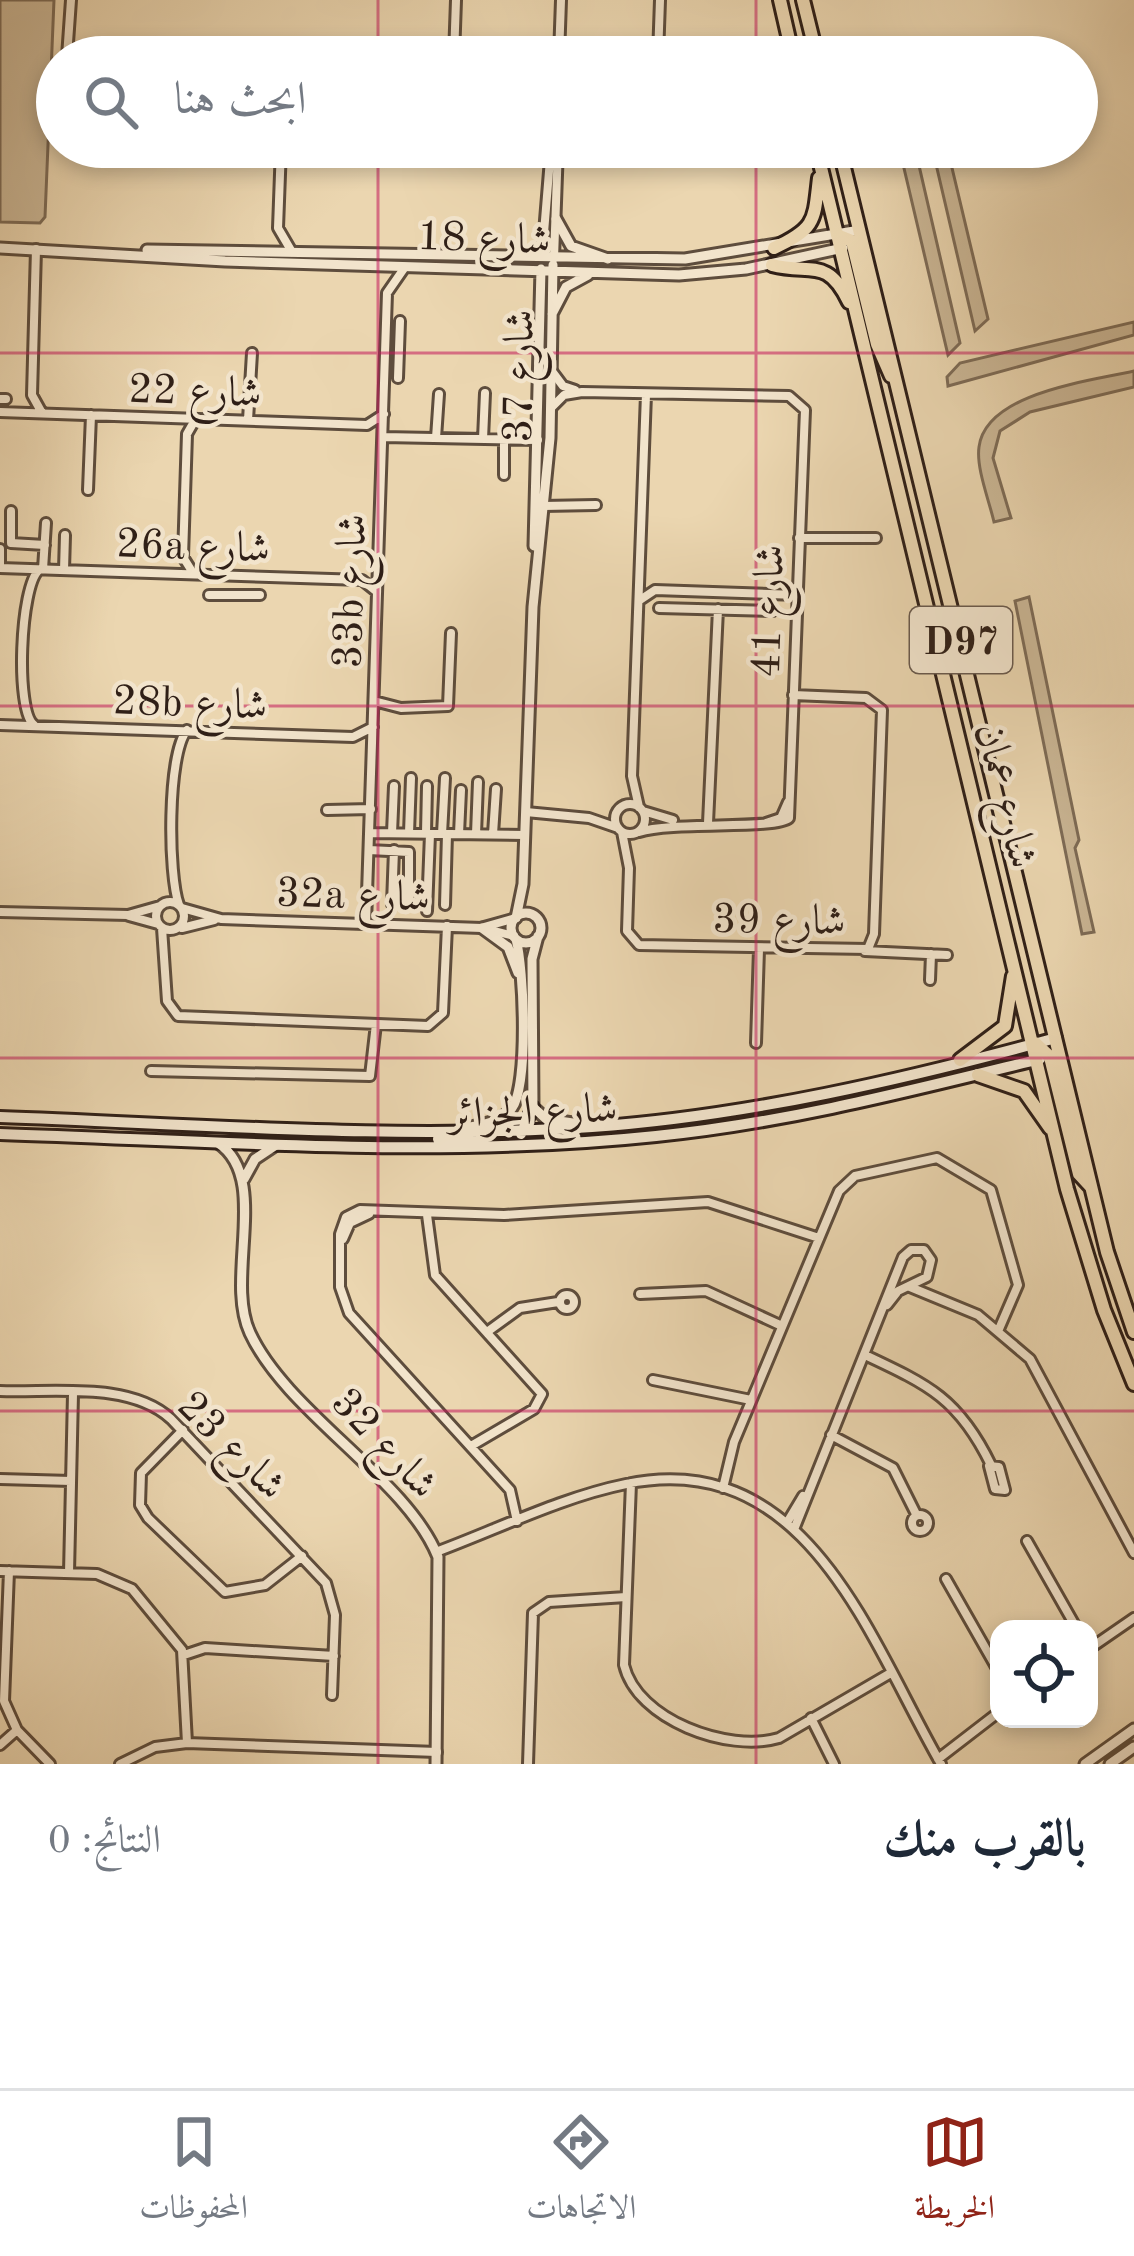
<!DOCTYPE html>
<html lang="ar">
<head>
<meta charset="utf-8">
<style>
  :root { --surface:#fff; --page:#f6f6f7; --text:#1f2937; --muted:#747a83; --line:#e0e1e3; --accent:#8f2418 }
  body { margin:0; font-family:"Old Standard TT",Amiri,serif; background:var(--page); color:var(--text); direction:rtl }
  .controls { position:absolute; right:36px; bottom:36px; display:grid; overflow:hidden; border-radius:24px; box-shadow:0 6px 18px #0003 }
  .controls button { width:108px; height:108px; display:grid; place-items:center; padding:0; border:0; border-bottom:3px solid var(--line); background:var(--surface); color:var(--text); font:60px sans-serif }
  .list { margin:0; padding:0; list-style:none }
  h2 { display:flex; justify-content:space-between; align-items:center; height:156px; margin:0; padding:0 48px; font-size:51px }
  h2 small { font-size:39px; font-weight:400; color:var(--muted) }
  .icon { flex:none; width:66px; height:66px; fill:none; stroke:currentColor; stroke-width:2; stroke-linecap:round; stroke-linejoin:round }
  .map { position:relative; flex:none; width:1134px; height:1764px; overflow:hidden; direction:ltr }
  .search { position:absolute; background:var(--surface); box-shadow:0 6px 18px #0003; left:36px; right:36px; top:36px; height:132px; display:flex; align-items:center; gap:30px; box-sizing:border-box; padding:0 42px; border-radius:66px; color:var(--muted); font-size:45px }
  .sheet { height:324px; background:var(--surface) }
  nav { display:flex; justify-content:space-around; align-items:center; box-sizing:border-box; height:168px; border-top:3px solid var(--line); background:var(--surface); font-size:33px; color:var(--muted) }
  nav a { display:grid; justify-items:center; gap:6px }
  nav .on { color:var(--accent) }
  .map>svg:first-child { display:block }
  .green { fill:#cbb796; stroke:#7d6b56; stroke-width:3 }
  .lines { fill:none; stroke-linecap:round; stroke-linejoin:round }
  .minor-casing { stroke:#5e4d3d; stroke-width:14 }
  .tertiary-casing { stroke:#5e4d3d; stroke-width:15 }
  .secondary-casing { stroke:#2f1f17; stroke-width:16 }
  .primary-casing { stroke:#2f1f17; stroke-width:18 }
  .minor { stroke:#f2e4cc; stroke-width:8 }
  .tertiary { stroke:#f2e4cc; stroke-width:9 }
  .secondary { stroke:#f2e4cc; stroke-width:10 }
  .primary { stroke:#ebd6b0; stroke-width:12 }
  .grid { fill:none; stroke:#c2185b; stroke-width:3; stroke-opacity:0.55 }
  .labels { text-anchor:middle; stroke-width:9; stroke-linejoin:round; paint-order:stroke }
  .shield { fill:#f2e4cc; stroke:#6a5a4d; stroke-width:3 }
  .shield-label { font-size:39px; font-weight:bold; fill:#2f1f17 }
  .street-label { font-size:42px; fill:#2f1f17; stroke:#f2e4cc }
</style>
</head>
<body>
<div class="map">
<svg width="1134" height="1764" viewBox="0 0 1134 1764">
  <rect width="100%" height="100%" fill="#ebd6b0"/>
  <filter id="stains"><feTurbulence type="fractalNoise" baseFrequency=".00167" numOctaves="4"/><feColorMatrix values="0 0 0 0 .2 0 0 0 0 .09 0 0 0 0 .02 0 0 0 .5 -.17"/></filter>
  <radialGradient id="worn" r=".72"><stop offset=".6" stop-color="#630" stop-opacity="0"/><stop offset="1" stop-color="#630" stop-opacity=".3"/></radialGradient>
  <path class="green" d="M0 0H54L45 217 40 223 0 222Z
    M899 147H914L917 157 960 343 948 355Z
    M932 147H947L988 319 975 331Z
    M1134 322V335L948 386 947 377 960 363Z
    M1134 371V387L1030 412 1000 431 993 458 1011 518 994 522C989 500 976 468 979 447 986 392 1092 381 1134 371Z
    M1029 597 1079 840 1075 848 1094 932 1082 934 1015 601Z"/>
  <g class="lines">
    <g class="minor-casing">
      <path id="minor" d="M67 57 71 0
        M454 57 456 0
        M559 57 561 0
        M658 57 660 0
        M281 147 278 228 292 252
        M558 148 667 150
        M36 249 32 395 42 413
        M542 257 551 147
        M554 258 558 147
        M551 370 563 386 575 390
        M398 378 400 321
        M0 399H6
        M551 408 564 395 582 392 789 396 805 410 789 818C776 830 672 821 639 832
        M0 412 367 425 384 414
        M248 420 252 353
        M383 437 538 440
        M436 438 439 394
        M483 439 485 393
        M504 439V475
        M88 490 91 415
        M543 506 596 505
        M11 511V543L45 545
        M799 538H876
        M0 549V568
        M0 568 362 580 377 592
        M43 569 46 523
        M64 570 65 535
        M193 573 183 557 187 434 195 420
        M209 595H260
        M640 600 655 590 797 595
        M659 608 773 611
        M374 701 401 708 448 706 451 633
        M0 725 353 737 373 727
        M34 725C15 711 20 586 39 570
        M615 819a15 15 0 1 1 30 0a15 15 0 1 1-30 0Z
        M639 807 632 776 646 394
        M327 810 371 809
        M643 811 673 820
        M526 812 589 818 618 828
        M708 823 718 609
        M766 823 781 818 788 802
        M622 832 629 868 627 931 639 945 868 949 874 934 882 710 866 698 793 695
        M370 833 525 835
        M392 833 394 786
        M409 833 411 778
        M426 833 427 786
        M442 834 445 778
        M459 834 461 790
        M476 834 478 782
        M493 834 496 789
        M369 850 409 852V904
        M156 916a14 14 0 1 1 28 0a14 14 0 1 1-28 0Z
        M392 904 394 850
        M179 905C168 875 167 755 187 730
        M445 905 447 834
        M182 908 221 919 482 928 514 936
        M427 911 430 834
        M0 912 128 915 160 906
        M129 916 158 924
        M366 924 387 293 405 267
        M484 927 516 918
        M162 928 167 1001 178 1016 428 1026 443 1013 447 926
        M182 928 214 920
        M865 951 947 955
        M930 980 931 954
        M756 1043 759 949
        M151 1071 370 1076 376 1024
        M427 1215 435 1275 542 1394 534 1409 471 1446
        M343 1239 350 1223 369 1214
        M910 1287 978 1315 1030 1359 1134 1553
        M640 1294 706 1291 782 1326
        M560 1302a7 7 0 1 1 14 0a7 7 0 1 1-14 0Z
        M487 1332 520 1308 558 1302
        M865 1355C929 1385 959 1399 991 1465
        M653 1380 751 1400
        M0 1391C53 1393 130 1381 171 1419L326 1583 335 1615 332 1695
        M183 1430 141 1473 140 1505 148 1518 225 1592 265 1585 302 1556
        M831 1435 893 1468 916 1514
        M989 1466 999 1467 1005 1490 995 1489Z
        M0 1479 71 1481
        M631 1483 624 1665C637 1720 728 1753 779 1738L889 1674
        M723 1488 734 1442 839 1191 855 1176 937 1158 991 1190 1018 1285 999 1329
        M912 1523a8 8 0 1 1 16 0a8 8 0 1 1-16 0Z
        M517 1521 510 1490 349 1313 340 1287V1234L346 1217 360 1210 504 1215 708 1202 819 1238
        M788 1521 803 1496
        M795 1527 903 1257 911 1250H924L931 1260 927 1277 898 1291 887 1305
        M1027 1541 1077 1629
        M436 1552C498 1529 562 1497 626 1484 808 1447 869 1639 941 1764
        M0 1571 97 1574 132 1589 182 1650 187 1743
        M9 1571 4 1701 17 1730 50 1764
        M69 1573 73 1394
        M946 1579 999 1672
        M1089 1649 1134 1618
        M184 1655 205 1648 334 1656
        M811 1718 834 1764
        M0 1745 17 1730
        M938 1759 999 1712
        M120 1764 155 1747 187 1743 437 1752
        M528 1764 533 1613 549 1602 626 1597"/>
    </g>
    <g class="tertiary-casing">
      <path id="tertiary" d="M556 219 571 246 608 259
        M0 248 225 261 679 275 746 269 843 248
        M147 250 685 259 860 230
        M552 314 566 287 588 275
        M534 546 541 269
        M511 928a15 15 0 1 1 30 0a15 15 0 1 1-30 0Z
        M516 918 523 884 533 607 550 438 553 265
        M482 928 508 947 518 973
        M538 936 532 959 533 1107 546 1119 586 1125
        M460 1129C478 1125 500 1124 512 1108 529 1084 524 969 516 939
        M218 1143C271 1178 224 1278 250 1333 287 1413 407 1479 438 1557L436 1764
        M244 1179 255 1159 276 1145
        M1085 1764 1134 1729
        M1110 1764 1134 1747"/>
    </g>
    <g class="secondary-casing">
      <path id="secondary" d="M0 1117C196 1124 396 1140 592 1127 747 1116 906 1079 1056 1038
        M0 1134C217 1141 439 1159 656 1136 786 1123 913 1090 1040 1059
        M521 1134 533 1107
        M438 1139 485 1137"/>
    </g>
    <g class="primary-casing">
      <path id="primary" d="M780 0 793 57
        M803 0 817 57
        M816 147 1067 1189 1104 1310 1134 1384
        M839 147 1107 1252 1134 1332
        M837 235 852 241 877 344 891 376
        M774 248C817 228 814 220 819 178
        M772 265C810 275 827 256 849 302
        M1035 1043 1050 1057 1079 1174 1091 1187
        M960 1060 1005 1026 1013 976
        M978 1075 1024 1091 1050 1128"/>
    </g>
    <use href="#minor" class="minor"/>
    <use href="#tertiary" class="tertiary"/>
    <use href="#secondary" class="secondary"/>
    <use href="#primary" class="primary"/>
  </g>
  <path class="grid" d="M378 0V57M756 0V57M378 147V1764M756 147V1764M0 353H1134M0 706H1134M0 1058H1134M0 1411H1134"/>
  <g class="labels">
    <rect class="shield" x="910" y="607" width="102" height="66" rx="9"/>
    <g class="shield-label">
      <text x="961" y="654">D97</text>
    </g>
    <g class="street-label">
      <text transform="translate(484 236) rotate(2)" y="15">شارع 18</text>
      <text transform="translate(517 376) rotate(-89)" y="15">شارع 37</text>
      <text transform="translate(195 389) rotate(2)" y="15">شارع 22</text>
      <text transform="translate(193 544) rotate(2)" y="15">26a شارع</text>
      <text transform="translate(348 591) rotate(-88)" y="15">33b شارع</text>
      <text transform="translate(766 611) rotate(-88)" y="15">شارع 41</text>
      <text transform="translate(190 701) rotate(2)" y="15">28b شارع</text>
      <text transform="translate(1008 795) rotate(76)" y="15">شارع عمان</text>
      <text transform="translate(353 893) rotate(2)" y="15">32a شارع</text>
      <text transform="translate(779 918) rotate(1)" y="15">شارع 39</text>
      <text transform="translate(533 1109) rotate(-2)" y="15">شارع الجزائر</text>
      <text transform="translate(386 1442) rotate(47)" y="15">شارع 32</text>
      <text transform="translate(233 1444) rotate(45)" y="15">شارع 23</text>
    </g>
  </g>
  <rect width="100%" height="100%" filter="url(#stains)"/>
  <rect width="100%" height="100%" fill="url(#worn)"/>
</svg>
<div class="controls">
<button><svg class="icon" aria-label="locate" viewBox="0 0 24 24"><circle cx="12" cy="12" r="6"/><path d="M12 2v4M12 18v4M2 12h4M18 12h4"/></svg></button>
</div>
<div class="search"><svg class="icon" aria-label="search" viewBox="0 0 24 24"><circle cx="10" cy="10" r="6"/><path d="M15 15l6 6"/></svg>ابحث هنا</div>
</div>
<section class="sheet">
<h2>بالقرب منك<small>النتائج: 0</small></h2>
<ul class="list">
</ul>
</section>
<nav>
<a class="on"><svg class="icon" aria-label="map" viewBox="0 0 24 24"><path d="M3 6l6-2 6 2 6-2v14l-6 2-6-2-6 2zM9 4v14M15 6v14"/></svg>الخريطة</a>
<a><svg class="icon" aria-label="directions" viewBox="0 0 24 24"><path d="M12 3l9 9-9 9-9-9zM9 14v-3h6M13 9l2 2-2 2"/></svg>الاتجاهات</a>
<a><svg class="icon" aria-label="saved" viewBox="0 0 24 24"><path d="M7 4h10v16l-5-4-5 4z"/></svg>المحفوظات</a>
</nav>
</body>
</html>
